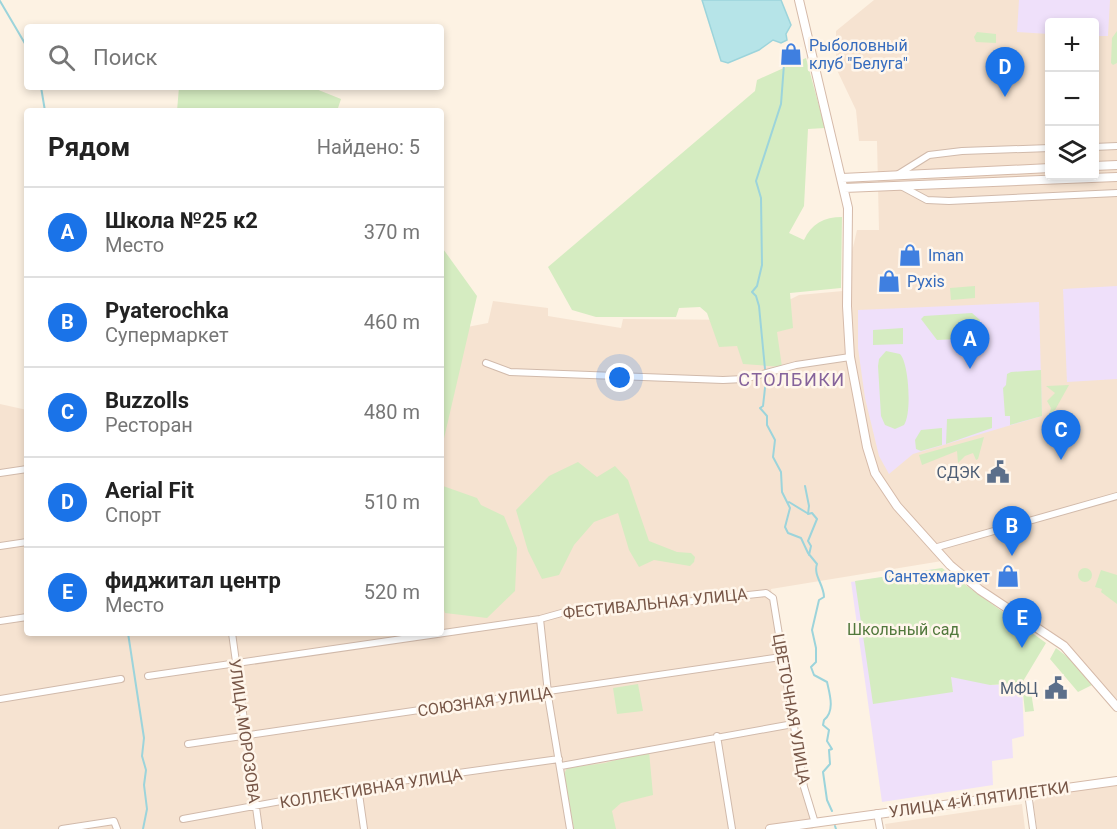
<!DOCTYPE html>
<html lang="ru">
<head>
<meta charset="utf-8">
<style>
  :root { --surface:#fff; --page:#f2f2f2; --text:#222; --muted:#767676; --line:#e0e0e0; --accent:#1a73e8 }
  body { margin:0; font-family:Roboto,sans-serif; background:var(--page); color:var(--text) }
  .controls { position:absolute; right:18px; top:18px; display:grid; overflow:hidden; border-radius:6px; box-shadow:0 3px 9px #0003 }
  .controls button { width:54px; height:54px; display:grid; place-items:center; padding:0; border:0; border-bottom:2px solid var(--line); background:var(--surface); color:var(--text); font:30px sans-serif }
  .you { position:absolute; left:620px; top:378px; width:21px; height:21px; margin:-15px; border:4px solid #fff; border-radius:50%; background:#1a73e8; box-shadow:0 0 0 9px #1a73e833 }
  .badge { display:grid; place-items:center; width:39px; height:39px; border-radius:50%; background:var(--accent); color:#fff; font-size:20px; font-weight:700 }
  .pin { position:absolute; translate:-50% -50px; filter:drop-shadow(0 2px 3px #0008) }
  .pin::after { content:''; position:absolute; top:32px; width:21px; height:18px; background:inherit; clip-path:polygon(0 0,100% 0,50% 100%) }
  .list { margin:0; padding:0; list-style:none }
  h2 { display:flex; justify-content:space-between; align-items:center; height:78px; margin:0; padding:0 24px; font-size:26px }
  h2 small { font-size:20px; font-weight:400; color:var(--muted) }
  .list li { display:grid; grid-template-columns:39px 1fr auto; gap:18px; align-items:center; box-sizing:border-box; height:90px; padding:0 24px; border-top:2px solid var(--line) }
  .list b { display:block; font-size:22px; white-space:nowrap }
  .list p { margin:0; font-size:20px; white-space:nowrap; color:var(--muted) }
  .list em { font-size:20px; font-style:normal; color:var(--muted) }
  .icon { flex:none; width:33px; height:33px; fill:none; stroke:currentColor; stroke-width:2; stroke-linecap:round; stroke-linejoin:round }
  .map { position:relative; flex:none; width:1117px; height:829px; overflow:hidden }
  .search { position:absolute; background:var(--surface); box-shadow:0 3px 9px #0003; left:24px; top:24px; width:420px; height:66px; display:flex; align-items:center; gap:15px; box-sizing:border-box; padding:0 21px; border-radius:6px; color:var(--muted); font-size:22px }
  .panel { position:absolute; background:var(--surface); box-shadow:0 3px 9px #0003; left:24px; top:108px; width:420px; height:528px; border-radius:6px }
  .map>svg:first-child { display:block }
  .residential { fill:#f6e3d1; fill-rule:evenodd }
  .education { fill:#efe0fa }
  .green { fill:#d5ecc1 }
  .water { fill:#b6e4e8; stroke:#9cd4db; stroke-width:1.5 }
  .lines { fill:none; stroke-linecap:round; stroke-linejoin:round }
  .stream { stroke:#9cd4db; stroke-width:2 }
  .street-casing { stroke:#d1baab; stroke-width:8 }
  .secondary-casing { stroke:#d5baa9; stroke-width:10 }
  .street { stroke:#fff; stroke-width:6 }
  .secondary { stroke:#fff; stroke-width:8 }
  .labels { text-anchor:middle; stroke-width:5; stroke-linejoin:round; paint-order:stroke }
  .shop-label { font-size:16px; fill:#366cbe; stroke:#fff6eb; text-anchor:start }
  .service-label { font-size:16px; fill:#4e5e75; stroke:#fff6eb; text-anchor:end }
  .street-label { font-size:16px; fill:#775647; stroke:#fff6eb }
  .park-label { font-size:16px; fill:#51783c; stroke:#fff6eb }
  .neighbourhood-label { font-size:18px; letter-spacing:1.5px; fill:#85639b; stroke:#fff6eb }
</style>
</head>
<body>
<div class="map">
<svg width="1117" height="829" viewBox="0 0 1117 829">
  <rect width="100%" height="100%" fill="#fdf2e3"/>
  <path class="residential" d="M874 0H1117V701L1070 648 1034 619 983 588 948 560 771 589 801 787 813 829H0V404L27 410V633H441V332L488 323 493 301 548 308V316L621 328 623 319 749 320 799 295 843 291 857 230H879L877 141H859L856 110 836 68V31ZM1050 22H1094V176H1050Z
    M1117 784V829H1037L1033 803 1041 794Z
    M1022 804 1025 829H886L885 824Z"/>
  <path class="education" d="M1019 0H1110L1108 36H1095L1094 22H1050L1049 34 1017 32Z
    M1117 286V379L1067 382 1063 289Z
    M1039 302 1042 416 913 454 889 474 879 456 865 398 858 348V310Z
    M934 569 990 685 1022 683 1024 736 1012 739 1013 758 992 761 993 785 882 802 851 582Z"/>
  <path class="green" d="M1117 31V63L1113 65 1111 63 1112 38Z
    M977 32 996 34V43L976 42 974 37Z
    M806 58 825 128 808 129 804 206 789 233 804 240C811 224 824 217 842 217L841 288 790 293 793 328 777 332 782 367 743 364 737 346 719 347 707 313 700 307 679 308 676 317H596L572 310 548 267 755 91 757 80Z
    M179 87H311L341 99 337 111H177Z
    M441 246 477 296 442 447 443 486 477 498 481 505 504 516 517 548 515 591 487 618 445 613 441 601Z
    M975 286V298L951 300 950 288Z
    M972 313 980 320 979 338 937 340 921 319 924 316Z
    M903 328V344L873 345V330Z
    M886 351 900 354C909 363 912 414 904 425L895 429 885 425 881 416 878 366 879 359Z
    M1041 370 1042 416 1010 425V416H1005L1003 388 1006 385 1007 374 1011 372Z
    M1069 385 1055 410 1049 415 1051 408 1047 401 1055 393 1046 386Z
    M992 417V428L946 444 947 419Z
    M942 428V445L921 451 916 449 915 440 921 430Z
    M984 437 978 459 976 460 973 453 965 456 958 463 957 451 922 465 919 455Z
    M578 462 597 477 615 466 628 480 649 541 677 552 691 553 695 557 694 562 690 566 654 560 639 567 629 550 618 513 594 522 574 545 559 575 542 579 528 551 516 510 549 476Z
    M1078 575a7 7 0 1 1 14 0a7 7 0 1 1-14 0Z
    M942 568 1046 643 1022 683 990 685 951 677 953 692 873 704 855 581Z
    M1101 570 1117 575V604L1101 592 1102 589 1095 587Z
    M1056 648 1070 659 1092 685 1078 692 1050 659Z
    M638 684 643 711 617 714 613 688Z
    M1031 692 1034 711 1025 712 1023 693Z
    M649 751 653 795 621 803 612 811 616 829H574L564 774 567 768 605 763Z"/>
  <path class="water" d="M702 0H781L791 25 786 34 787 40 781 43 773 40 759 50 728 63 721 61Z"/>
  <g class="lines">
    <path class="stream" d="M0 1 27 47
      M41 87 45 111
      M765 369 759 306 756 296 752 292 757 286 762 265 761 198 756 181 781 104 785 51
      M766 379 763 406 760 408 767 416V425L775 440 773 457 781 472 782 492 790 508 785 527 788 533 801 538 808 553 817 564C813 575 824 585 824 597L819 600 812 630 816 648V662L811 667 814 675 827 682C830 695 835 711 824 720L823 725 829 730 827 741 832 749 829 750 830 764 823 772 827 800 832 811
      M805 486 809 506 808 514 812 513 817 519 808 541 811 546 809 555
      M789 502 807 513
      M128 633 144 738 142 756 146 770 144 785 147 809 143 829
      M835 826 836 829"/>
    <g class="street-casing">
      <path id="street" d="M1094 147 1117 146
        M897 175 929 155 962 151 1050 148
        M901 186 927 200 949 201 1117 193
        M486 363 510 372 723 380 744 379 796 365 850 357
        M0 473 27 469
        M0 546 27 542
        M934 548 1117 496
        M540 619 549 702 570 829
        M0 621 27 617
        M232 633 259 829
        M148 676 540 619 565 612 601 611 766 593 773 598 804 787 815 823
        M0 699 121 679
        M717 736 732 829
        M188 744 781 657
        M561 766 793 724
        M358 787 364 829
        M1028 793 1033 829
        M877 813 880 829
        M183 819 358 787 559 759
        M62 829 114 821 117 829"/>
    </g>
    <g class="secondary-casing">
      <path id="secondary" d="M799 0 848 208 847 306 850 357 867 447 875 473 897 506 950 565 980 590 1064 646 1117 707
        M1094 166 1117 165
        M842 178 1050 168
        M844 188 1117 177
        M770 829 1117 781"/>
    </g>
    <use href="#street" class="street"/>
    <use href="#secondary" class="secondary"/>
  </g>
  <defs>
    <g id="shop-bare" transform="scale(1.8)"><path d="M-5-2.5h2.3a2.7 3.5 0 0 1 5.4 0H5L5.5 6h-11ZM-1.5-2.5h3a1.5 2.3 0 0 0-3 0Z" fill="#3f7fe0" stroke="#fff6eb" stroke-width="2.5" paint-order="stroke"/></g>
    <g id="civic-bare" transform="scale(1.8)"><path d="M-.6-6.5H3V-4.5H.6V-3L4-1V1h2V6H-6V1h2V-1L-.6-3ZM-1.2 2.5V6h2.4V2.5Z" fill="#5c6f8a" stroke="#fff6eb" stroke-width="2.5" paint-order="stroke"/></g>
  </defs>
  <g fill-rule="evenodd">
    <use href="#shop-bare" x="791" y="54"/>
    <use href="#shop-bare" x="910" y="255"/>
    <use href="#shop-bare" x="889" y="281"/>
    <use href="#civic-bare" x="998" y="472"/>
    <use href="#shop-bare" x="1008" y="576"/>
    <use href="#civic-bare" x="1056" y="688"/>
  </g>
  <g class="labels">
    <g class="shop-label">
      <text x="809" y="51">Рыболовный<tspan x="809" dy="18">клуб "Белуга"</tspan></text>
      <text x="928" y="261">Iman</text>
      <text x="907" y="287">Pyxis</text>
      <text x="990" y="582" text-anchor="end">Сантехмаркет</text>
    </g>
    <g class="service-label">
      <text x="980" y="478">СДЭК</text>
      <text x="1038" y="694">МФЦ</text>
    </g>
    <g class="street-label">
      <text transform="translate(655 603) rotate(-6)" y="6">ФЕСТИВАЛЬНАЯ УЛИЦА</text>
      <text transform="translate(485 701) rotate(-8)" y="6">СОЮЗНАЯ УЛИЦА</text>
      <text transform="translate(792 709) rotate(80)" y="6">ЦВЕТОЧНАЯ УЛИЦА</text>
      <text transform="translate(245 731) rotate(82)" y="6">УЛИЦА МОРОЗОВА</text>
      <text transform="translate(371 788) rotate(-9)" y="6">КОЛЛЕКТИВНАЯ УЛИЦА</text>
      <text transform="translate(979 799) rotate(-8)" y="6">УЛИЦА 4-Й ПЯТИЛЕТКИ</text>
    </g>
    <g class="park-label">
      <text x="903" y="635">Школьный сад</text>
    </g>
    <g class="neighbourhood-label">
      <text x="792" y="386">СТОЛБИКИ</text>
    </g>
  </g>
</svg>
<div class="controls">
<button>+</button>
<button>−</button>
<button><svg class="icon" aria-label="layers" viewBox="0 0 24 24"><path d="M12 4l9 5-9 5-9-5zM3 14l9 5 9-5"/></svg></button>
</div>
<div class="you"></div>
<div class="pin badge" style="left:970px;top:369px">A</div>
<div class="pin badge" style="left:1012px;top:556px">B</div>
<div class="pin badge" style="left:1061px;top:460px">C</div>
<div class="pin badge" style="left:1005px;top:97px">D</div>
<div class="pin badge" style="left:1022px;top:648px">E</div>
<div class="search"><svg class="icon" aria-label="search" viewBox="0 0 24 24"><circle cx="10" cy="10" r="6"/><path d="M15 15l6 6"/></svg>Поиск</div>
<section class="panel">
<h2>Рядом<small>Найдено: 5</small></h2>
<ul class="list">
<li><span class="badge">A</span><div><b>Школа №25 к2</b><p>Место</p></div><em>370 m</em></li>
<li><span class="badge">B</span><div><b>Pyaterochka</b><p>Супермаркет</p></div><em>460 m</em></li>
<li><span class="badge">C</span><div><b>Buzzolls</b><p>Ресторан</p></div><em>480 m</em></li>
<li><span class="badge">D</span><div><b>Aerial Fit</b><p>Спорт</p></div><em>510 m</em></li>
<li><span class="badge">E</span><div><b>фиджитал центр</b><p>Место</p></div><em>520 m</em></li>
</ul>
</section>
</div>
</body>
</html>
